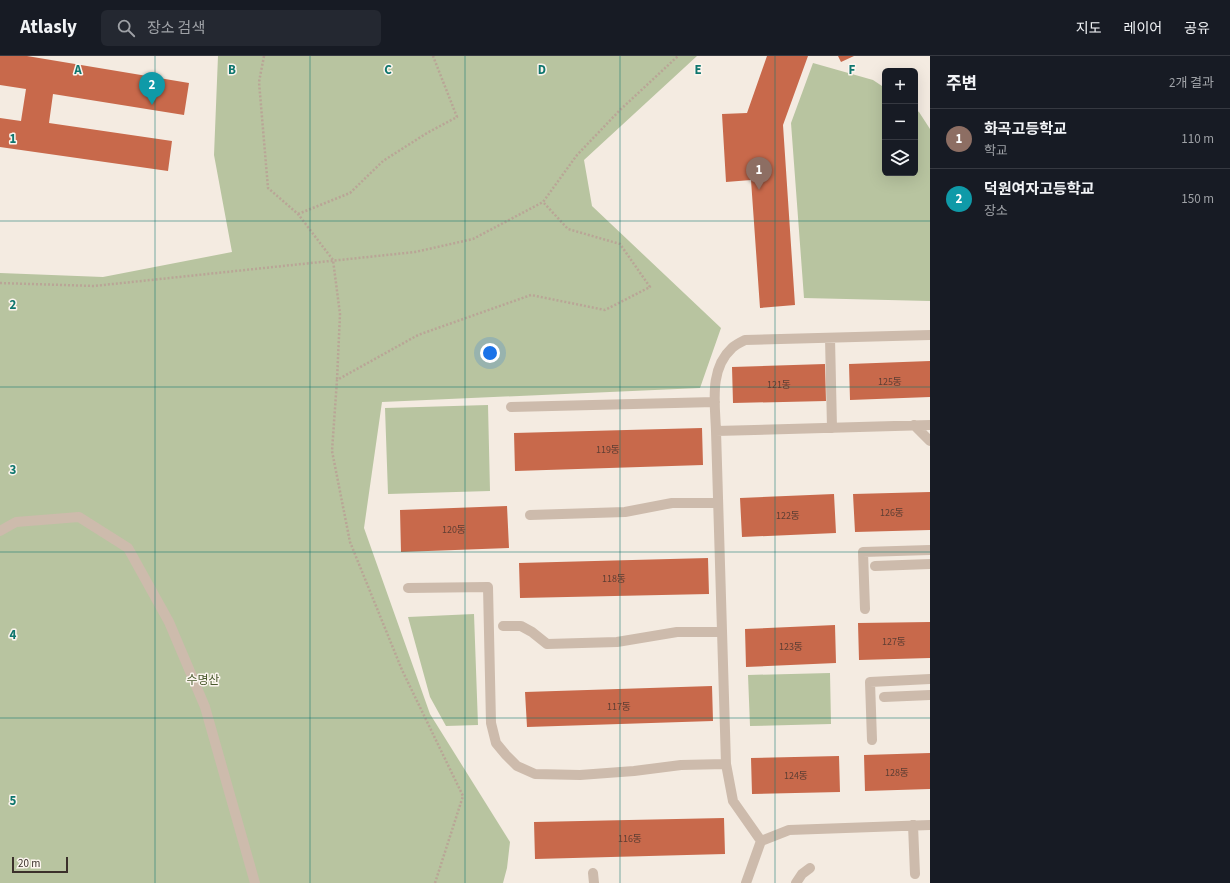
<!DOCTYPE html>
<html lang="ko">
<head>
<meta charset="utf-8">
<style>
  :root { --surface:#171b24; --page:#242831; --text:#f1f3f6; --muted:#9ea1a6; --line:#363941; --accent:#92aeb2 }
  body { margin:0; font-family:"Source Sans 3","Noto Sans KR",sans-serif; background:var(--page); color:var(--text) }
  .controls { position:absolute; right:12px; top:12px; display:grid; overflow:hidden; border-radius:6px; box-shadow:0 4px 16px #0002 }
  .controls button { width:36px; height:36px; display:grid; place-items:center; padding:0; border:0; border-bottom:1px solid var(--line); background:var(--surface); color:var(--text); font:20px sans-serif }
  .scale { position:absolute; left:12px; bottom:10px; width:56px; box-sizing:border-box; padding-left:4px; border:2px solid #3b302b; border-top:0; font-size:11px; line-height:14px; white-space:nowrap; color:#3b302b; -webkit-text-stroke:3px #fbf5ee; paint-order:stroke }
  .you { position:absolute; left:490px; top:297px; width:14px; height:14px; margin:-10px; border:3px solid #fff; border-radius:50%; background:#1a73e8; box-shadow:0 0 0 6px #1a73e833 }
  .badge { display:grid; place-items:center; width:26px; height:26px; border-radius:50%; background:var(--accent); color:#fff; font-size:13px; font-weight:700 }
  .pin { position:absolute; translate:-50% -33px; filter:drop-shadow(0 1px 2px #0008) }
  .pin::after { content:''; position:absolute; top:21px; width:14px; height:12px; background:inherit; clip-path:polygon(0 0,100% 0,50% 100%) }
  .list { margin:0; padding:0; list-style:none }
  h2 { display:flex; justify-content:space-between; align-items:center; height:52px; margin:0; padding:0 16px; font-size:17px }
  h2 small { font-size:13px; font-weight:400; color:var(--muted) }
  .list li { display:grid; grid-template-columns:26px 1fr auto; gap:12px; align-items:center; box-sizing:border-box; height:60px; padding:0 16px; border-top:1px solid var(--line) }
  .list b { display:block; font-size:15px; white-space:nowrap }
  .list p { margin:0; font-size:13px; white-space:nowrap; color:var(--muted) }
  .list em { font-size:13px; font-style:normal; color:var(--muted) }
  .icon { flex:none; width:22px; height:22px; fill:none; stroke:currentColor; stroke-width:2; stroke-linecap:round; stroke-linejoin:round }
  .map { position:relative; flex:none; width:930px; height:827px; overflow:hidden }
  header { display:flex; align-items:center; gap:24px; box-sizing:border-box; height:56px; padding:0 20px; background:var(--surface); border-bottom:1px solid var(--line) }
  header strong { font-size:19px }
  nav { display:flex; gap:22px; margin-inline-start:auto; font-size:14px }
  .search { width:280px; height:36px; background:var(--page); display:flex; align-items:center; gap:10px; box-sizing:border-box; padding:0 14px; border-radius:6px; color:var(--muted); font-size:15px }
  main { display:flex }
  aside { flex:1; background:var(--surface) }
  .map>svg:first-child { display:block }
  .green { fill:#b8c4a0 }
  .building { fill:#c8694b }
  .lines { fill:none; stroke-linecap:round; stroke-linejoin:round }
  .path { stroke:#b9a596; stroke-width:2.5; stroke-dasharray:2 2; stroke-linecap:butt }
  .minor { stroke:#cdbbac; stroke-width:10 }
  .grid { fill:none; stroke:#0f766e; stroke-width:1; stroke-opacity:0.55 }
  .labels { text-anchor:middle; stroke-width:3; stroke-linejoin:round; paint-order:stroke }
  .number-label { font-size:10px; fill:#5e3e33 }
  .park-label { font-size:12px; fill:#4a5a2e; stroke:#fbf5ee }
  .grid-label { font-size:13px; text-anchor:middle; font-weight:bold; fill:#0f766e; stroke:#fbf5ee; stroke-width:3; stroke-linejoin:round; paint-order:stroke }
</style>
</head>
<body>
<header>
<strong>Atlasly</strong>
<div class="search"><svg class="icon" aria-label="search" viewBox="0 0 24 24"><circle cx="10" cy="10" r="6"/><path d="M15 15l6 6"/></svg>장소 검색</div>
<nav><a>지도</a><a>레이어</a><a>공유</a></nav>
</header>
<main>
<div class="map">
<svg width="930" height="827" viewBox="0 0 930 827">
  <rect width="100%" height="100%" fill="#f4ebe1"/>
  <path class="green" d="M218 0H697L584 104 592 150 721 272 700 332 382 346 364 472 430 658 510 786 507 812 503 827H0V217L103 221 232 196 214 99Z
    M813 7 873 24 885 32V117H915V53L919 56 930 73V245L804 242 791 67Z
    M488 349 490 435 388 438 385 352Z
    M474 558 478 669 446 670 430 641 408 561Z
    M830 617 831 668 750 670 748 619Z"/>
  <path class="building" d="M0 0H27L189 27 184 59 53 38 49 67 172 85 168 115 0 91V62L21 65 26 33 0 29Z
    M767 0H808L783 69 795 249 760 252 751 124 726 126 722 58 747 57Z
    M838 0H854L841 6Z
    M930 305V341L850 344 849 308Z
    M825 308 826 345 733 347 732 311Z
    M702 372 703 409 515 415 514 377Z
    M930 436V474L855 476 853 438Z
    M834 438 836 477 742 481 740 442Z
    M507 450 509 492 401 496 400 454Z
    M708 502 709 538 520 542 519 507Z
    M930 566V602L859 604 858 567Z
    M835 569 836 607 746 611 745 573Z
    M712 630 713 665 527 671 525 636Z
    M930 697V733L865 735 864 699Z
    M839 700 840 736 752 738 751 702Z
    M724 762 725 798 535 803 534 766Z"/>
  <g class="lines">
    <path class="path" d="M264 0 259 26 268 132 298 158 333 204 340 258 337 324
      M298 158 350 137 383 105 427 77 457 61 433 0
      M0 227 94 230 415 196 473 183 543 146
      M435 827 463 740 402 614 350 486 332 395 337 324 418 279 531 239 605 254 650 231 620 188 568 173 543 146 577 99 620 54 678 0"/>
    <path class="minor" d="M830 282 832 372
      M511 351 715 346
      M914 369 930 385
      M716 375C715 347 709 313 732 292 735 289 741 286 745 284L930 279
      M530 459 625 456 672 447H718
      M0 475 16 466 79 461 128 492 169 566 205 651 255 827
      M875 510 930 508
      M408 532 488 531 491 667 496 687 506 699 517 710 535 718 580 719 634 715 681 709 726 708
      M865 553 863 496 930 494
      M503 570H521L532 576 547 588 617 586 677 576H722
      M884 641 930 639
      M872 684 870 626 930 623
      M913 769 915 818
      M761 785 789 774 930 769
      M593 817 594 827
      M746 827 761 785 733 745 726 708 716 375 930 369
      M796 827 802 818 810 812"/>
  </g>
  <path class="grid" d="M155 0V827M310 0V827M465 0V827M620 0V827M775 0V827M0 165H930M0 331H930M0 496H930M0 662H930"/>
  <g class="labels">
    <g class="number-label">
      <text x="890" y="329">125동</text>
      <text x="779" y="332">121동</text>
      <text x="608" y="397">119동</text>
      <text x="892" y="460">126동</text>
      <text x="788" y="463">122동</text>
      <text x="454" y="477">120동</text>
      <text x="614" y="526">118동</text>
      <text x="894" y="589">127동</text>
      <text x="791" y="594">123동</text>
      <text x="619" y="654">117동</text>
      <text x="897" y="720">128동</text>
      <text x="796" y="723">124동</text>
      <text x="630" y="786">116동</text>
    </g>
    <g class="park-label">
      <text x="203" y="628">수명산</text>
    </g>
  </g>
  <g class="grid-label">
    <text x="78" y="18">A</text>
    <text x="232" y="18">B</text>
    <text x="388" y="18">C</text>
    <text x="542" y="18">D</text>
    <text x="698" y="18">E</text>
    <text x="852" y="18">F</text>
    <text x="13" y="87">1</text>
    <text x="13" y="253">2</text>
    <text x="13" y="418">3</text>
    <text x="13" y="583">4</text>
    <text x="13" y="749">5</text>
  </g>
</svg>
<div class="controls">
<button>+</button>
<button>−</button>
<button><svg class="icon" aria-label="layers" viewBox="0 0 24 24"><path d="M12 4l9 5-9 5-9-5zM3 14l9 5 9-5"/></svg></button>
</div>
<div class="scale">20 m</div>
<div class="you"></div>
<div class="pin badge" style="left:759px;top:134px;background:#8d6e63">1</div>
<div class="pin badge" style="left:152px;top:49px;background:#0f9aa8">2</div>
</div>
<aside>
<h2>주변<small>2개 결과</small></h2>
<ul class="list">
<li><span class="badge" style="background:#8d6e63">1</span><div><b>화곡고등학교</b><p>학교</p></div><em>110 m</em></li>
<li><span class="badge" style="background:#0f9aa8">2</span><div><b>덕원여자고등학교</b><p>장소</p></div><em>150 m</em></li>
</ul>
</aside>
</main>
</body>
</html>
